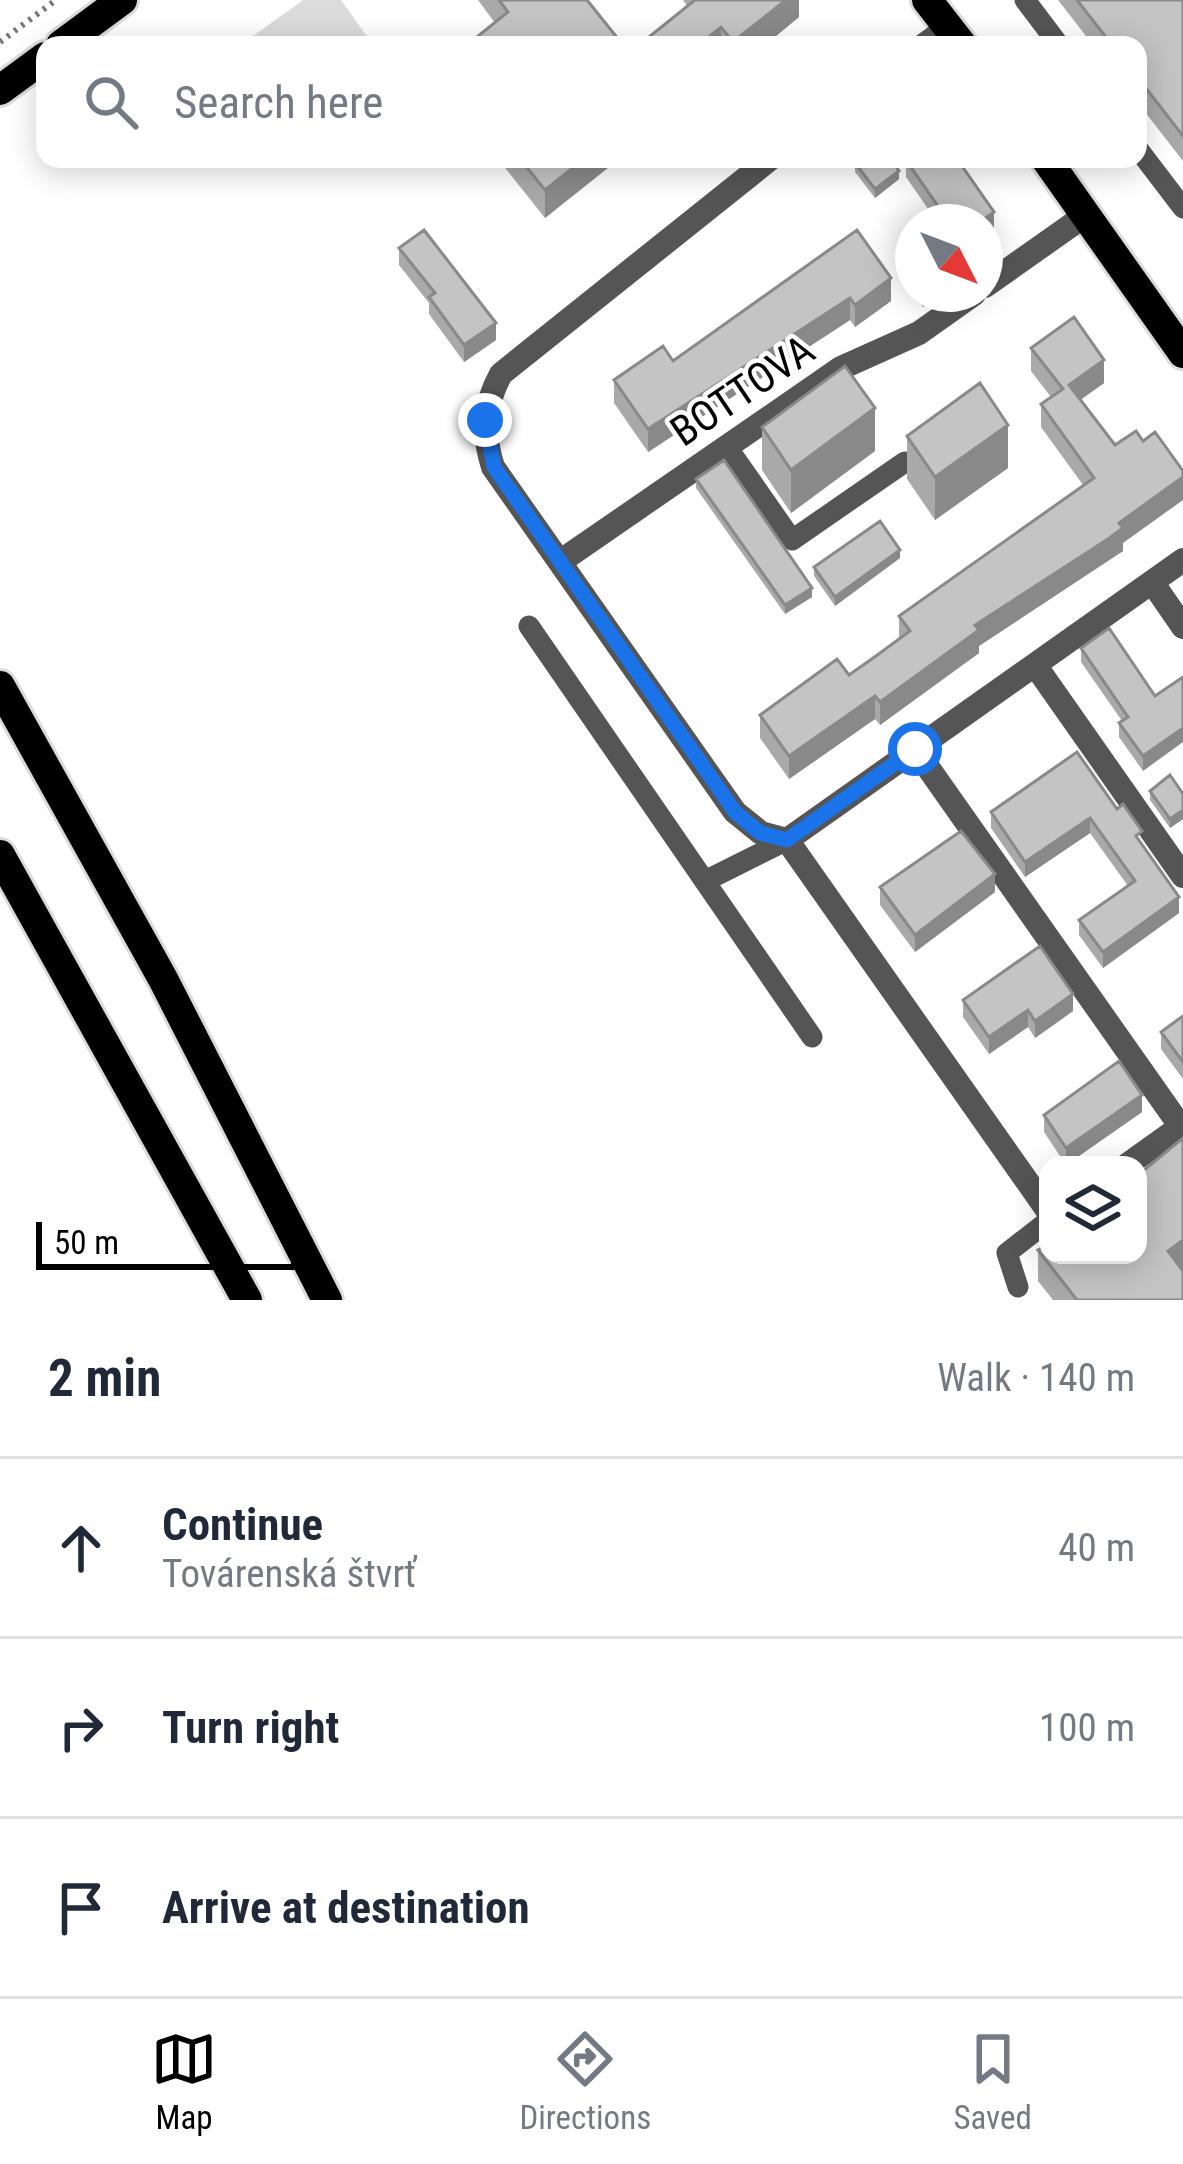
<!DOCTYPE html>
<html lang="en">
<head>
<meta charset="utf-8">
<style>
  :root { --surface:#fff; --page:#f6f6f7; --text:#1f2937; --muted:#747a83; --line:#e0e1e3; --accent:#000 }
  body { margin:0; font-family:"Roboto Condensed",sans-serif; background:var(--page); color:var(--text) }
  .controls { position:absolute; right:36px; bottom:36px; display:grid; overflow:hidden; border-radius:24px; box-shadow:0 6px 30px #0003 }
  .controls button { width:108px; height:108px; display:grid; place-items:center; padding:0; border:0; border-bottom:3px solid var(--line); background:var(--surface); color:var(--text); font:60px sans-serif }
  .compass { position:absolute; left:895px; top:204px; width:108px; height:108px; border-radius:50%; background:var(--surface); box-shadow:0 6px 30px #0003; rotate:132deg }
  .scale { position:absolute; left:36px; bottom:30px; width:261px; box-sizing:border-box; padding-left:12px; border:6px solid #000; border-top:0; font-size:33px; line-height:42px; white-space:nowrap; color:#000; -webkit-text-stroke:9px #fff; paint-order:stroke }
  .stop { position:absolute; width:36px; height:36px; margin:-27px; border:9px solid #1a73e8; border-radius:50%; background:#fff }
  .stop.end { background:#1a73e8; border-color:#fff; box-shadow:0 3px 12px #0008 }
  .list { margin:0; padding:0; list-style:none }
  h2 { display:flex; justify-content:space-between; align-items:center; height:156px; margin:0; padding:0 48px; font-size:51px }
  h2 small { font-size:39px; font-weight:400; color:var(--muted) }
  .list li { display:grid; grid-template-columns:78px 1fr auto; gap:36px; align-items:center; box-sizing:border-box; height:180px; padding:0 48px; border-top:3px solid var(--line) }
  .list b { display:block; font-size:45px; white-space:nowrap }
  .list p { margin:0; font-size:39px; white-space:nowrap; color:var(--muted) }
  .list em { font-size:39px; font-style:normal; color:var(--muted) }
  .icon { flex:none; width:66px; height:66px; fill:none; stroke:currentColor; stroke-width:2; stroke-linecap:round; stroke-linejoin:round }
  .map { position:relative; flex:none; width:1183px; height:1300px; overflow:hidden }
  .search { position:absolute; background:var(--surface); box-shadow:0 6px 30px #0003; left:36px; right:36px; top:36px; height:132px; display:flex; align-items:center; gap:30px; box-sizing:border-box; padding:0 42px; border-radius:24px; color:var(--muted); font-size:45px }
  .sheet { height:696px; background:var(--surface) }
  nav { display:flex; justify-content:space-around; align-items:center; box-sizing:border-box; height:168px; border-top:3px solid var(--line); background:var(--surface); font-size:33px; color:var(--muted) }
  nav a { display:grid; justify-items:center; gap:6px }
  nav .on { color:var(--accent) }
  .map>svg:first-child { display:block }
  .green { fill:#dcdcdc }
  .lines { fill:none; stroke-linecap:round; stroke-linejoin:round }
  .primary-casing { stroke:#dbdbdb; stroke-width:36 }
  .path { stroke:#777; stroke-width:6; stroke-dasharray:3 6; stroke-linecap:butt }
  .service { stroke:#555; stroke-width:21 }
  .minor { stroke:#555; stroke-width:24 }
  .primary { stroke:#000; stroke-width:30 }
  .wall { fill:#a9a9a9 }
  .shaded-wall { fill:#898989 }
  .building { fill:#c4c4c4; stroke:#898989; stroke-width:3 }
  .route { stroke:#1a73e8; stroke-width:15 }
  .labels { text-anchor:middle; stroke-width:9; stroke-linejoin:round; paint-order:stroke }
  .street-label { font-size:42px; fill:#000; stroke:#fff }
</style>
</head>
<body>
<div class="map">
<svg width="1183" height="1300" viewBox="0 0 1183 1300">
  <rect width="100%" height="100%" fill="#fff"/>
  <path class="green" d="M303 0H341L373 45H259L253 36Z"/>
  <g class="lines">
    <g class="primary-casing">
      <path id="primary" d="M927 0 962 45
        M61 45 122 0
        M0 90 45 57
        M1046 159 1183 353
        M0 686 163 979 327 1300
        M0 855 247 1300"/>
    </g>
    <path class="path" d="M0 42 56 0"/>
    <path class="service" d="M1025 0 1059 45
      M1138 149 1183 208
      M727 447 792 540 905 462
      M529 626 812 1037
      M705 881 787 840
      M1018 1287 1007 1253 1048 1221"/>
    <path class="minor" d="M924 45 949 27
      M770 159 501 374C484 405 482 433 493 467L735 812 761 833 787 840
      M985 286 1087 214
      M561 561 841 368 919 333 974 294
      M1152 582 1183 627
      M1035 665 1183 876
      M915 749 1181 1127
      M787 840 1183 560
      M787 840 1048 1211
      M1127 1165 1183 1125"/>
    <use href="#primary" class="primary"/>
  </g>
  <path class="wall" d="M478 0H587L495 23Z
    M683 0H799V17L765 45H639L687 6Z
    M1058 0H1183V161L1138 103V45H1093Z
    M498 159H619L545 218Z
    M906 160 994 229 985 222H937L906 177Z
    M855 163 899 179 875 198 855 172Z
    M857 230 891 301 855 327 850 320 648 452 614 403V380L673 361Z
    M399 248 496 340 464 362 429 314V303L399 265Z
    M913 266V293L904 282V273Z
    M913 294H940L923 307Z
    M1031 348 1104 383 1080 400 1123 543V551L979 646V653L880 725 875 719 789 779 760 738V715L849 675 899 639V616L1083 485 1041 427V404L1051 397 1031 371Z
    M762 427 875 451 791 513 762 470Z
    M907 436 1008 468 935 520 907 479Z
    M696 479 812 597 785 614 696 488Z
    M900 558 835 606 814 576V567Z
    M1081 648 1155 696 1143 771 1119 737V723L1122 721 1081 662Z
    M1077 752 1142 845 1179 913 1103 968 1079 935V920L1128 886 1090 833 1025 877 991 828V812Z
    M1150 791 1183 794V819L1170 828 1150 800Z
    M880 887 995 892 915 952 880 905Z
    M963 1000 1073 1011 1035 1038 1028 1027 989 1054 963 1017Z
    M1183 1016V1079L1161 1049V1032Z
    M1142 1112 1066 1165 1044 1132V1115Z
    M1038 1250 1183 1300H1053L1038 1281Z"/>
  <path class="shaded-wall" d="M786 0H799V17L765 45H733V42Z
    M721 27V45H699Z
    M584 159H619L545 218V190Z
    M899 171V179L875 198V189Z
    M994 212V229L985 236V222H980Z
    M891 278V301L855 327V305Z
    M928 294H940L923 307V298Z
    M850 298V320L648 452V429Z
    M496 323V340L464 362V345Z
    M1104 360V383L1069 408V385Z
    M875 408V451L791 513V470Z
    M1008 425V468L935 520V477Z
    M1183 477V500L1123 543V551L979 646V653L880 725V702L975 625Z
    M900 550V558L835 606V597Z
    M812 588V597L785 614V605Z
    M875 696V719L789 779V756Z
    M1183 728V742L1143 771V756Z
    M1183 810V819L1170 828V819Z
    M1090 818V833L1025 877V862Z
    M995 874V892L915 952V935Z
    M1179 897V913L1103 968V952Z
    M1073 994V1011L1035 1038V1021Z
    M1028 1010V1027L989 1054V1037Z
    M1142 1095V1112L1066 1165V1148Z
    M1183 1240V1270L1168 1251Z"/>
  <path class="building" d="M499 0H587L623 45H467L508 12Z
    M695 0H786L733 42 721 27 699 45H639Z
    M1077 0H1183V136L1138 78V45H1112Z
    M520 159H584L545 190Z
    M861 159H891L899 171 875 189 855 163Z
    M908 159H957L994 212 980 222H949L906 160Z
    M424 230 496 323 464 345 429 297 435 293 399 248Z
    M857 230 891 278 855 305 850 298 648 429 614 380 663 346 673 361Z
    M913 266V285L904 273Z
    M1074 317 1104 360 1069 385 1115 445 1136 431 1143 441 1155 432 1183 471V477L1119 523 1123 528 1108 539 975 625 979 630 880 702 875 696 789 756 760 715 837 659 849 675 876 656 910 631 899 616 1094 478 1041 404 1063 389 1031 348Z
    M845 366 875 408 791 470 762 427Z
    M980 383 1008 425 935 477 907 436Z
    M724 460 812 588 785 605 696 479Z
    M880 521 900 550 835 597 814 567Z
    M1109 628 1155 696 1183 677V728L1143 756 1119 723 1128 717 1081 648Z
    M1077 752 1117 809 1123 804 1142 831 1136 836 1179 897 1103 952 1079 920 1135 881 1090 818 1025 862 991 812Z
    M1170 775 1183 794V810L1170 819 1150 791Z
    M961 831 995 874 915 935 880 887Z
    M1040 946 1073 994 1035 1021 1028 1010 989 1037 963 1000Z
    M1183 1016V1062L1161 1032Z
    M1119 1061 1142 1095 1066 1148 1044 1115Z
    M1183 1138V1240L1168 1251 1183 1271V1300H1077L1038 1250 1048 1245V1255H1138V1175Z"/>
  <g class="lines">
    <path class="route" d="M485 420 494 467 735 812 760 833 787 840 915 749"/>
  </g>
  <g class="labels">
    <g class="street-label">
      <text transform="translate(742 390) rotate(-34)" y="15">BOTTOVA</text>
    </g>
  </g>
</svg>
<div class="controls">
<button><svg class="icon" aria-label="layers" viewBox="0 0 24 24"><path d="M12 4l9 5-9 5-9-5zM3 14l9 5 9-5"/></svg></button>
</div>
<svg class="compass" viewBox="-18 -18 36 36"><path d="M0-13l5 13h-10z" fill="#e53935"/><path d="M0 13l5-13h-10z" fill="#747a83"/></svg>
<div class="scale">50 m</div>
<div class="stop" style="left:915px;top:749px"></div>
<div class="stop end" style="left:485px;top:420px"></div>
<div class="search"><svg class="icon" aria-label="search" viewBox="0 0 24 24"><circle cx="10" cy="10" r="6"/><path d="M15 15l6 6"/></svg>Search here</div>
</div>
<section class="sheet">
<h2>2 min<small>Walk · 140 m</small></h2>
<ul class="list">
<li><svg class="icon" aria-label="ahead" viewBox="0 0 24 24"><path d="M12 20V5M6 11l6-6 6 6"/></svg><div><b>Continue</b><p>Továrenská štvrť</p></div><em>40 m</em></li>
<li><svg class="icon" aria-label="right" viewBox="0 0 24 24"><path d="M7 20v-9h11M14 6l5 5-5 5"/></svg><div><b>Turn right</b></div><em>100 m</em></li>
<li><svg class="icon" aria-label="arrive" viewBox="0 0 24 24"><path d="M6 21V4h12l-3 4 3 4H6"/></svg><div><b>Arrive at destination</b></div></li>
</ul>
</section>
<nav>
<a class="on"><svg class="icon" aria-label="map" viewBox="0 0 24 24"><path d="M3 6l6-2 6 2 6-2v14l-6 2-6-2-6 2zM9 4v14M15 6v14"/></svg>Map</a>
<a><svg class="icon" aria-label="directions" viewBox="0 0 24 24"><path d="M12 3l9 9-9 9-9-9zM9 14v-3h6M13 9l2 2-2 2"/></svg>Directions</a>
<a><svg class="icon" aria-label="saved" viewBox="0 0 24 24"><path d="M7 4h10v16l-5-4-5 4z"/></svg>Saved</a>
</nav>
</body>
</html>
